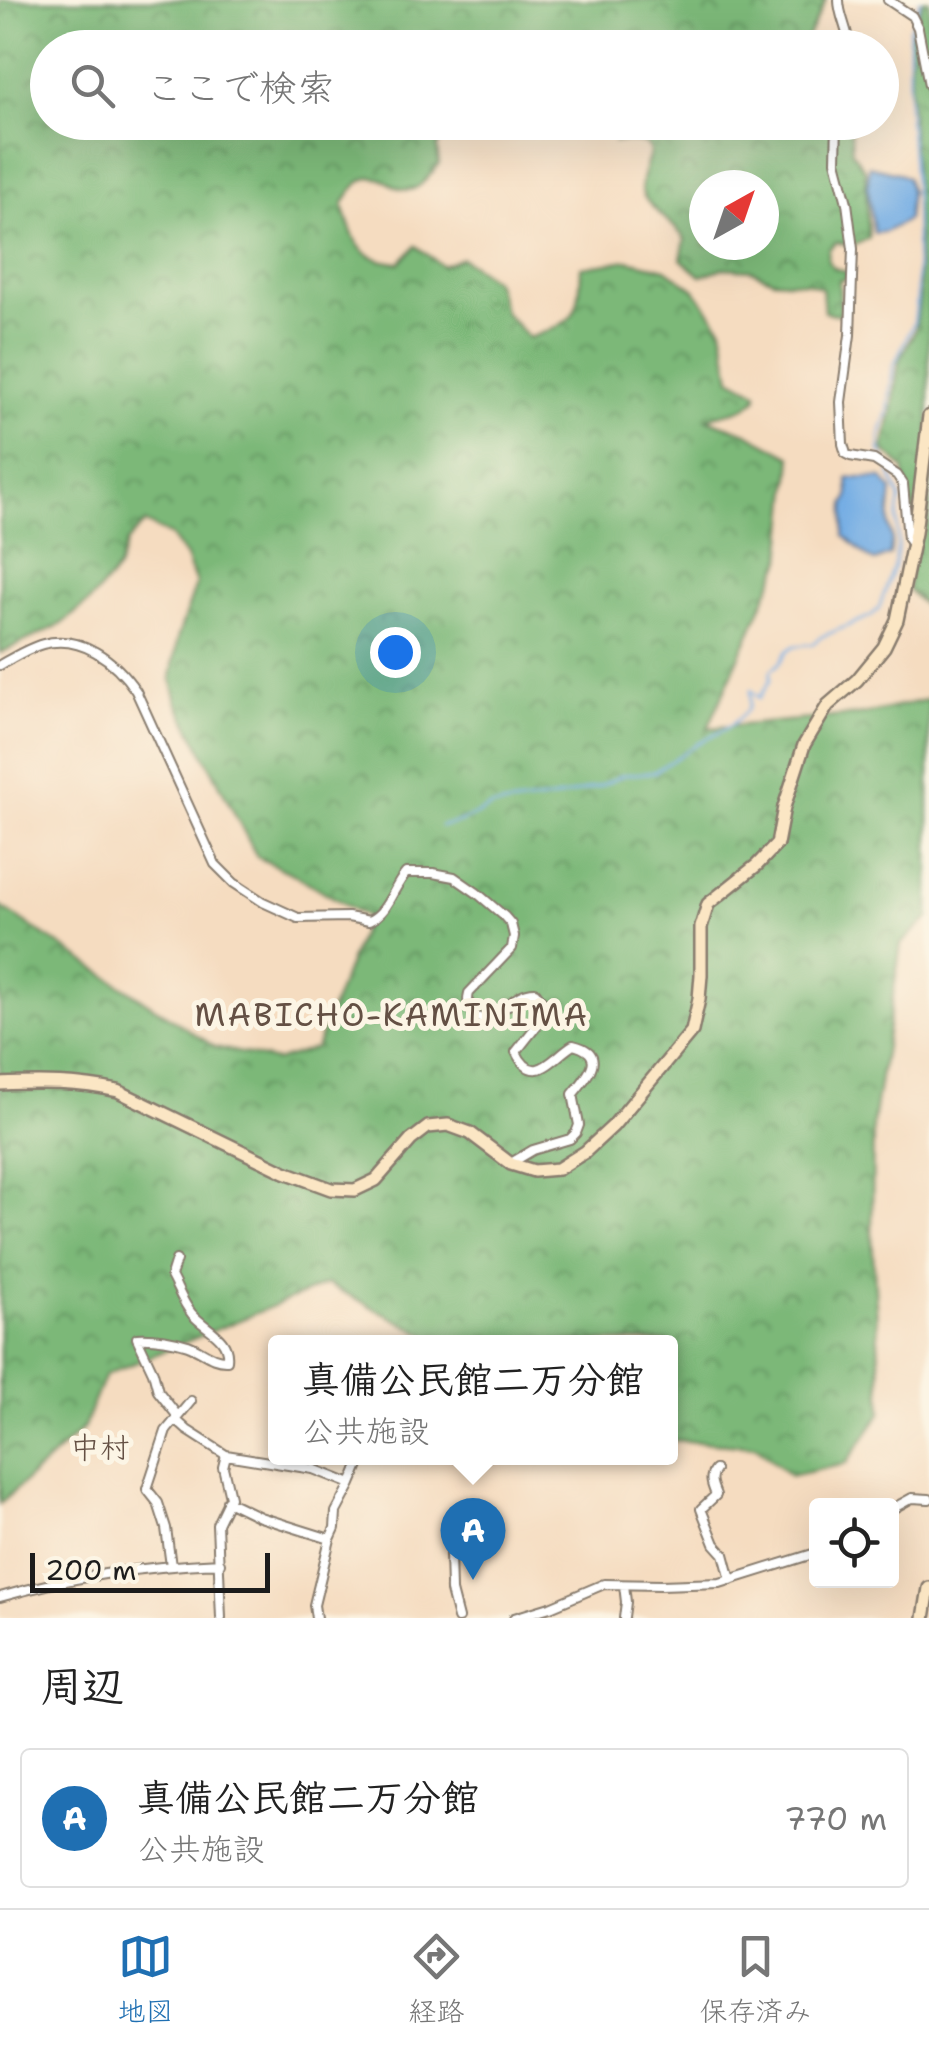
<!DOCTYPE html>
<html lang="ja">
<head>
<meta charset="utf-8">
<style>
  :root { --surface:#fff; --page:#f6f6f6; --text:#222; --muted:#767676; --line:#e0e0e0; --accent:#1f6fb2 }
  body { margin:0; font-family:"Shantell Sans","Klee One",sans-serif; background:var(--page); color:var(--text) }
  .controls { position:absolute; right:30px; bottom:30px; display:grid; overflow:hidden; border-radius:10px; box-shadow:0 10px 40px #0002 }
  .controls button { width:90px; height:90px; display:grid; place-items:center; padding:0; border:0; border-bottom:2px solid var(--line); background:var(--surface); color:var(--text); font:50px sans-serif }
  .compass { position:absolute; left:689px; top:170px; width:90px; height:90px; border-radius:50%; background:var(--surface); box-shadow:0 10px 40px #0002; rotate:40deg }
  .scale { position:absolute; left:30px; bottom:25px; width:240px; box-sizing:border-box; padding-left:10px; border:5px solid #1c1c1c; border-top:0; font-size:28px; line-height:35px; white-space:nowrap; color:#1c1c1c; -webkit-text-stroke:8px #fcf5e5; paint-order:stroke }
  .you { position:absolute; left:395px; top:652px; width:35px; height:35px; margin:-25px; border:8px solid #fff; border-radius:50%; background:#1a73e8; box-shadow:0 0 0 15px #1a73e833 }
  .badge { display:grid; place-items:center; width:65px; height:65px; border-radius:50%; background:var(--accent); color:#fff; font-size:32px; font-weight:700 }
  .pin { position:absolute; translate:-50% -82px; filter:drop-shadow(0 2px 5px #0008) }
  .pin::after { content:''; position:absolute; top:52px; width:35px; height:30px; background:inherit; clip-path:polygon(0 0,100% 0,50% 100%) }
  .popup { position:absolute; left:268px; top:1335px; width:410px; height:130px; box-sizing:border-box; display:grid; place-content:center; border-radius:10px; background:var(--surface); filter:drop-shadow(0 2px 8px #0005); font-size:32px; white-space:nowrap; color:var(--muted) }
  .popup b { font-size:38px; color:var(--text) }
  .popup::after { content:''; position:absolute; left:50%; top:100%; margin-left:-20px; border:20px solid transparent; border-top-color:var(--surface) }
  .list { margin:0; padding:0; list-style:none }
  h2 { display:flex; justify-content:space-between; align-items:center; height:130px; margin:0; padding:0 40px; font-size:42px }
  h2 small { font-size:32px; font-weight:400; color:var(--muted) }
  .list li { display:grid; grid-template-columns:65px 1fr auto; gap:30px; align-items:center; box-sizing:border-box; height:140px; margin:0 20px 20px; padding:0 20px; border:2px solid var(--line); border-radius:10px }
  .list b { display:block; font-size:38px; white-space:nowrap }
  .list p { margin:0; font-size:32px; white-space:nowrap; color:var(--muted) }
  .list em { font-size:32px; font-style:normal; color:var(--muted) }
  .icon { flex:none; width:55px; height:55px; fill:none; stroke:currentColor; stroke-width:2; stroke-linecap:round; stroke-linejoin:round }
  .map { position:relative; flex:none; width:929px; height:1618px; overflow:hidden }
  .search { position:absolute; background:var(--surface); box-shadow:0 10px 40px #0002; left:30px; right:30px; top:30px; height:110px; display:flex; align-items:center; gap:25px; box-sizing:border-box; padding:0 35px; border-radius:55px; color:var(--muted); font-size:38px }
  .sheet { height:290px; background:var(--surface) }
  nav { display:flex; justify-content:space-around; align-items:center; box-sizing:border-box; height:140px; border-top:2px solid var(--line); background:var(--surface); font-size:28px; color:var(--muted) }
  nav a { display:grid; justify-items:center; gap:5px }
  nav .on { color:var(--accent) }
  .map>svg:first-child { display:block }
  .forest { fill:url(#forest-crowns); stroke:#4c6a4a; stroke-width:2.5; fill-rule:evenodd }
  .water { fill:#75ade4; stroke:#486480; stroke-width:2.5 }
  .lines { fill:none; stroke-linecap:round; stroke-linejoin:round }
  .stream { stroke:#75ade4; stroke-width:2.5 }
  .street-casing { stroke:#887c6e; stroke-width:12 }
  .secondary-casing { stroke:#887c6e; stroke-width:16 }
  .street { stroke:#fff; stroke-width:8 }
  .secondary { stroke:#fbe6c4; stroke-width:11 }
  .labels { text-anchor:middle; stroke-width:10; stroke-linejoin:round; paint-order:stroke }
  .neighbourhood-label { font-size:30px; fill:#645044; stroke:#fcf5e5 }
  .quarter-label { font-size:32px; letter-spacing:2.5px; fill:#645044; stroke:#fcf5e5 }
</style>
</head>
<body>
<div class="map">
<svg width="929" height="1618" viewBox="0 0 929 1618">
  <defs>
    <pattern id="forest-crowns" width="20" height="18" patternUnits="userSpaceOnUse" patternTransform="scale(2.5)"><rect width="20" height="18" fill="#7cb878"/><path d="M2 6a3 3 0 1 1 6 0M12 15a3 3 0 1 1 6 0" fill="none" stroke="#659562"/></pattern>
  </defs>
  <rect width="100%" height="100%" fill="#fcf5e5"/>
  <filter id="ink" filterUnits="userSpaceOnUse"><feTurbulence type="fractalNoise" baseFrequency=".01" numOctaves="2"/><feDisplacementMap in="SourceGraphic" scale="20" xChannelSelector="R" yChannelSelector="G"/><feConvolveMatrix kernelMatrix="1 2 1 2 8 2 1 2 1" color-interpolation-filters="sRGB"/></filter>
  <filter id="wash" filterUnits="userSpaceOnUse"><feTurbulence type="fractalNoise" baseFrequency=".0048" numOctaves="4" result="noise"/><feDisplacementMap in="SourceGraphic" scale="40" xChannelSelector="R" yChannelSelector="G"/><feGaussianBlur stdDeviation="2.25" result="paint"/><feColorMatrix in="noise" values="0 0 0 0 0 0 0 0 0 0 0 0 0 0 0 0 0 1.4 0 .05"/><feComposite in="paint" operator="in"/></filter>
  <g filter="url(#wash)">
    <rect width="100%" height="100%" fill="#f5dcc0"/>
    <path class="forest" d="M0 0H826L803 47 48 48V122L507 123 502 128 443 138 437 147 439 164C432 172 421 189 409 190 400 191 393 185 386 181 365 170 352 187 343 205 354 241 357 260 399 263L416 246 442 266 461 258 494 280 505 313 529 338C576 321 579 318 581 267L628 260 666 269 695 290 722 328 731 378 757 392V398C740 415 726 410 707 419L747 433 792 457 782 560 708 728 866 714 929 699V918L901 944 873 1123 872 1234 882 1412 846 1464 790 1476 756 1446 671 1440 670 1342H430L426 1335 327 1284 105 1375 83 1429 0 1504V906L215 1047 276 1061 316 1048 367 917 295 875 257 857 177 702 171 677 178 636 196 584 186 557 171 536 145 523 127 542 118 569 89 602 60 625 0 653Z
      M923 0H929V611L908 590 914 528 904 469 883 449 892 412 899 361 915 330 920 294 910 89V38Z
      M624 123H843L851 134 852 152 865 170 869 238 853 246 836 242 829 249 828 261 834 268 847 272 848 278 839 280 841 315 824 312 822 288 810 283 773 280 751 270 723 268 701 276 681 259 685 239C674 223 656 214 645 198 628 172 682 135 615 142V136L627 128ZM704 185H764V245H704Z"/>
    <path class="water" d="M869 166 898 173 907 178 910 191 907 220 885 232 874 233 868 189Z
      M853 478H882L892 490 889 525 892 539 890 555C888 555 876 561 875 561 870 561 850 540 844 536L845 505 849 496 848 479Z"/>
    <g class="lines">
      <path class="stream" d="M915 15 920 0
        M887 464 880 450V436L888 412 893 367 914 322 917 298 915 196 908 109 909 30 912 22
        M441 826 460 822 492 807 552 799 600 786 623 775 654 772 708 737C719 735 744 717 749 707 751 701 750 695 751 690L759 698 770 681 771 670 780 663 787 651 794 646 812 644 821 637 871 616 879 608 895 563 898 544 897 519 900 499 890 472"/>
    </g>
  </g>
  <g filter="url(#ink)">
    <g class="lines">
      <g class="street-casing">
        <path id="street" d="M839 0C839 17 849 30 849 48
          M888 0 912 16 918 28 929 85
          M837 122 836 161 847 203 853 249 850 335 841 402 843 444 846 454 850 456 874 460 897 475 903 484 908 539 913 546
          M0 665C14 657 28 648 43 644 81 634 115 660 136 691L215 864 234 883 263 902 298 918 348 917 369 921C389 911 392 889 406 873H433L454 877 477 893 504 916 511 924 514 936 512 948 469 993C465 1008 476 1024 491 1017 508 1010 515 992 535 992L545 1005 546 1014 516 1052C534 1089 553 1057 573 1045 610 1054 586 1077 573 1094L579 1125 576 1133 570 1139 533 1150 511 1163
          M176 1260 171 1276C178 1289 183 1303 192 1314 206 1330 230 1337 227 1360 212 1361 202 1350 188 1345 171 1340 154 1337 137 1338L153 1372 158 1391 176 1414V1420L187 1430 226 1455
          M715 1470C708 1478 713 1487 716 1495L701 1509 715 1544 724 1554 731 1580
          M351 1484 362 1458
          M227 1501 260 1517 330 1539
          M892 1509 912 1498 929 1499
          M171 1566 166 1528 158 1503 147 1489 166 1431 191 1401
          M0 1597C69 1577 148 1566 220 1563
          M221 1618 217 1524 230 1497 223 1467 226 1455 313 1469 351 1484 336 1512 335 1528 330 1539 314 1605 316 1618
          M458 1618 451 1591 450 1552 466 1540
          M514 1618 550 1607 604 1584 661 1585 720 1583 816 1553
          M624 1618 626 1602 624 1585"/>
      </g>
      <g class="secondary-casing">
        <path id="secondary" d="M0 1084C40 1082 79 1082 118 1091L285 1172 331 1189 355 1190 376 1180 411 1140 428 1127 448 1125 470 1133 511 1164 534 1171 558 1169 585 1152 613 1126 692 1031 699 999 701 975V927L708 904 757 865 777 844 784 807 804 745 828 705 857 680 884 647 897 620 915 533 929 416
          M924 1618 929 1588"/>
      </g>
      <use href="#street" class="street"/>
      <use href="#secondary" class="secondary"/>
    </g>
  </g>
  <g class="labels">
    <g class="neighbourhood-label">
      <text x="100" y="1458">中村</text>
    </g>
    <g class="quarter-label">
      <text x="392" y="1026">MABICHO-KAMINIMA</text>
    </g>
  </g>
</svg>
<div class="controls">
<button><svg class="icon" aria-label="locate" viewBox="0 0 24 24"><circle cx="12" cy="12" r="6"/><path d="M12 2v4M12 18v4M2 12h4M18 12h4"/></svg></button>
</div>
<svg class="compass" viewBox="-18 -18 36 36"><path d="M0-13l5 13h-10z" fill="#e53935"/><path d="M0 13l5-13h-10z" fill="#767676"/></svg>
<div class="scale">200 m</div>
<div class="you"></div>
<div class="pin badge" style="left:473px;top:1580px">A</div>
<div class="popup"><b>真備公民館二万分館</b>公共施設</div>
<div class="search"><svg class="icon" aria-label="search" viewBox="0 0 24 24"><circle cx="10" cy="10" r="6"/><path d="M15 15l6 6"/></svg>ここで検索</div>
</div>
<section class="sheet">
<h2>周辺<small></small></h2>
<ul class="list">
<li><span class="badge">A</span><div><b>真備公民館二万分館</b><p>公共施設</p></div><em>770 m</em></li>
</ul>
</section>
<nav>
<a class="on"><svg class="icon" aria-label="map" viewBox="0 0 24 24"><path d="M3 6l6-2 6 2 6-2v14l-6 2-6-2-6 2zM9 4v14M15 6v14"/></svg>地図</a>
<a><svg class="icon" aria-label="directions" viewBox="0 0 24 24"><path d="M12 3l9 9-9 9-9-9zM9 14v-3h6M13 9l2 2-2 2"/></svg>経路</a>
<a><svg class="icon" aria-label="saved" viewBox="0 0 24 24"><path d="M7 4h10v16l-5-4-5 4z"/></svg>保存済み</a>
</nav>
</body>
</html>
